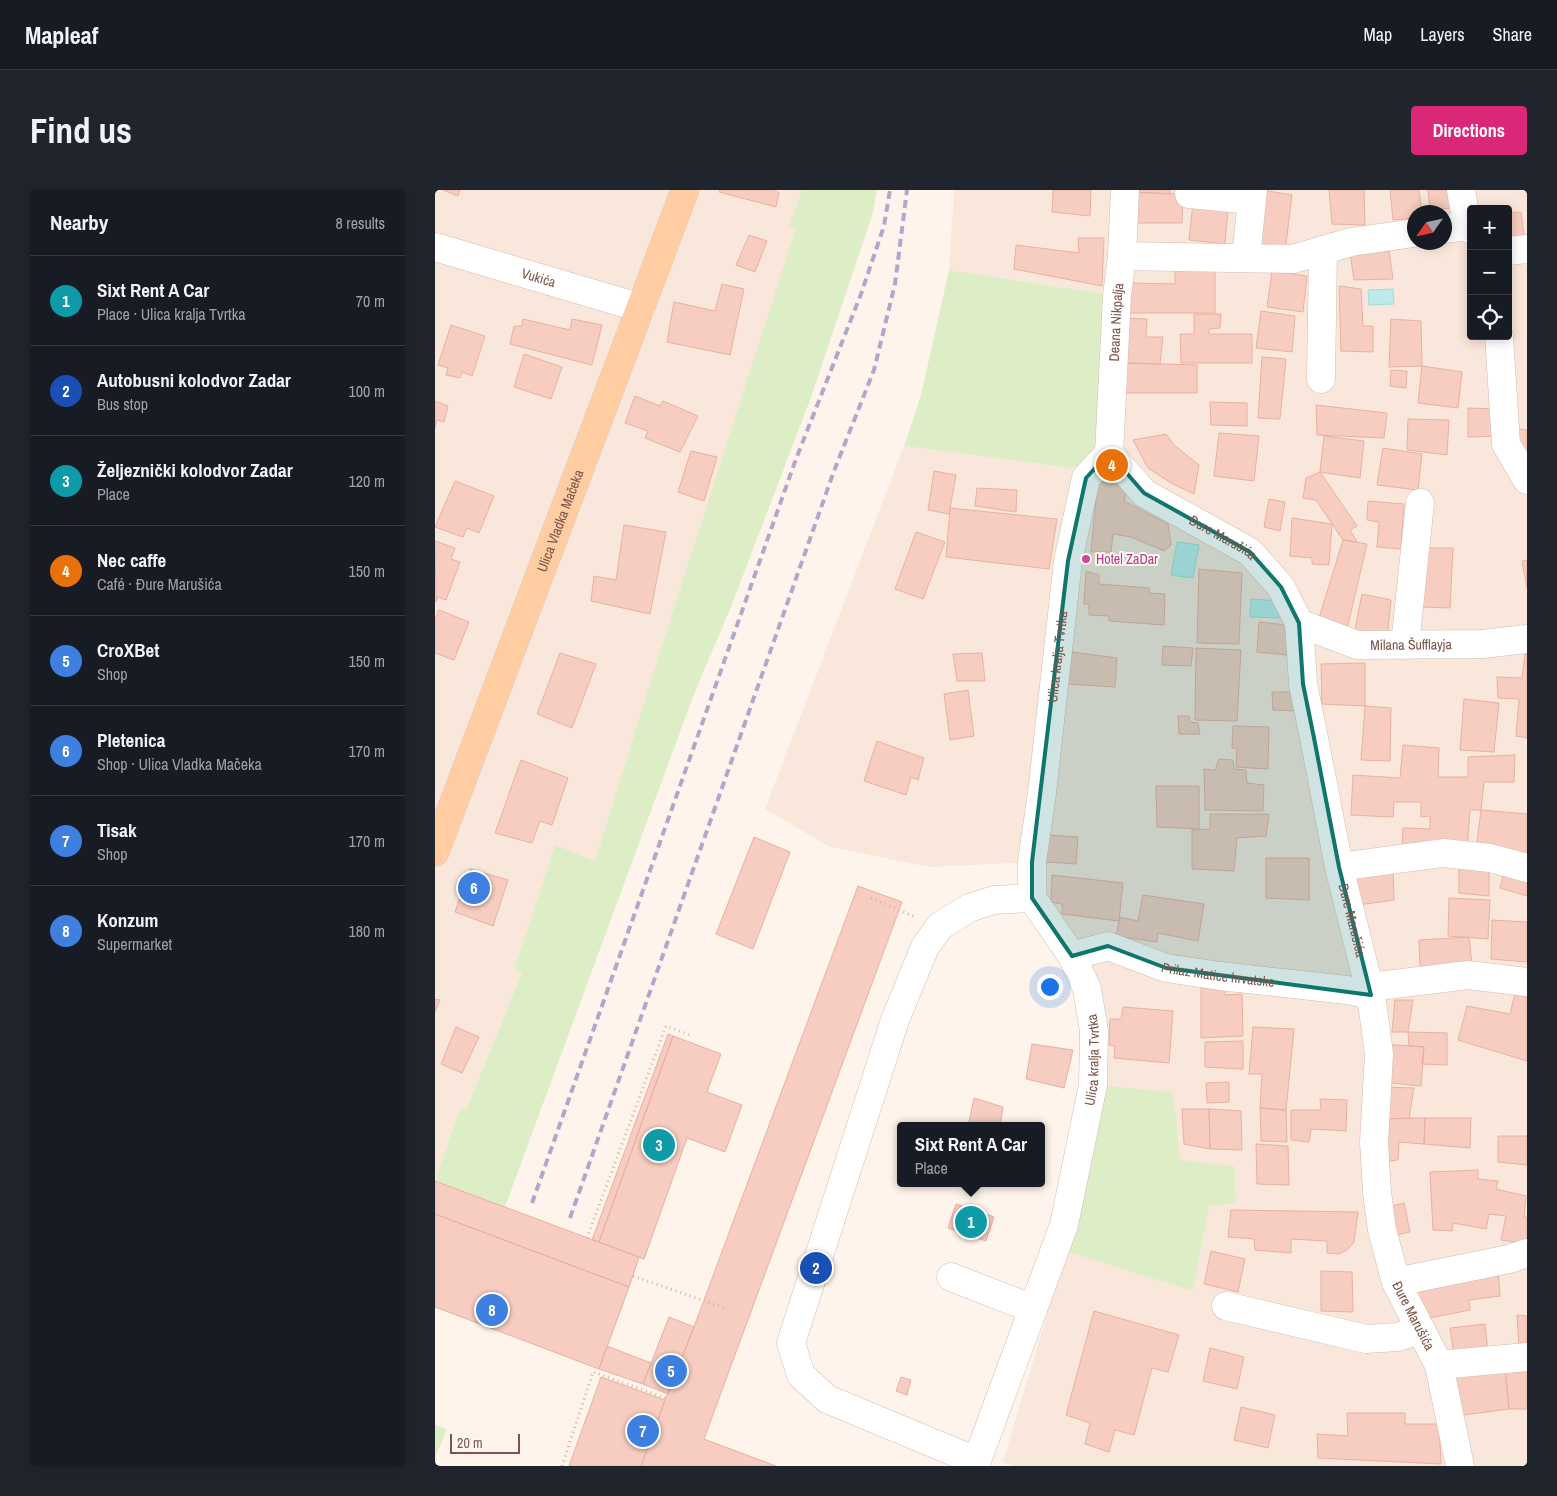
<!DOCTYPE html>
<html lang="en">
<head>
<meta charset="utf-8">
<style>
  :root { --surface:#171b24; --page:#20242c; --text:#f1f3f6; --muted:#9ea1a6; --line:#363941; --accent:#db2777 }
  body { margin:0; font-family:"Archivo Narrow",sans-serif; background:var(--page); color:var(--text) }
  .controls { position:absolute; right:15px; top:15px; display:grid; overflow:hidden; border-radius:5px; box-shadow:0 2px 12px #0003 }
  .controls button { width:45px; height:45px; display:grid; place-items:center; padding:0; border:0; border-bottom:1px solid var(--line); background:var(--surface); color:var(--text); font:25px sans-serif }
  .compass { position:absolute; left:972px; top:15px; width:45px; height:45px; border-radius:50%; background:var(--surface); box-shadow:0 2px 12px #0003; rotate:236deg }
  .scale { position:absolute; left:15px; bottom:12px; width:70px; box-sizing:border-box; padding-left:5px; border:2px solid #7d544a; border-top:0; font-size:14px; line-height:18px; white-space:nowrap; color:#7d544a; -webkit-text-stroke:4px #fff8f3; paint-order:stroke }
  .you { position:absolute; left:614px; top:796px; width:18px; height:18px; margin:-12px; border:4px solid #fff; border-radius:50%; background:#1a73e8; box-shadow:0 0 0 8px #1a73e833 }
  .badge { display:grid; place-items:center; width:32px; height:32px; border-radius:50%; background:var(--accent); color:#fff; font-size:16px; font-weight:700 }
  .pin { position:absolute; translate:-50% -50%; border:2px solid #fff; box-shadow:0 1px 5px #0006 }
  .popup { position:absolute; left:462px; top:932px; width:148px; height:65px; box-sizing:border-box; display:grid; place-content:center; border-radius:5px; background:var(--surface); filter:drop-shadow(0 1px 4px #0005); font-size:16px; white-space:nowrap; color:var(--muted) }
  .popup b { font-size:19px; color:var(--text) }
  .popup::after { content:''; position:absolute; left:50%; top:100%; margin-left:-10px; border:10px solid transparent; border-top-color:var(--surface) }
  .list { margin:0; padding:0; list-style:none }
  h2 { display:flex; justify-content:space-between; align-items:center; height:65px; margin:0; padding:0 20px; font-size:21px }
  h2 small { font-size:16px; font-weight:400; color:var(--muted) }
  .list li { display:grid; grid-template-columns:32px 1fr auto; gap:15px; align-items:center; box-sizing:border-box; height:90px; padding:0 20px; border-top:1px solid var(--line) }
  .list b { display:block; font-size:19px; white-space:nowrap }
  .list p { margin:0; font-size:16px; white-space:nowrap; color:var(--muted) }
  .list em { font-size:16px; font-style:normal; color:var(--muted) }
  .icon { flex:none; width:28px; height:28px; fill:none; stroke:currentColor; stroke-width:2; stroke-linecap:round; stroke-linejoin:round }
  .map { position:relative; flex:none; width:1092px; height:1276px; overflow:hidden; border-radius:5px }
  header { display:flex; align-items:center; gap:30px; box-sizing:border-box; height:70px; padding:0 25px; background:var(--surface); border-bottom:1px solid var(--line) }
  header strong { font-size:24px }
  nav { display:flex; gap:28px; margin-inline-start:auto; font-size:18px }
  .intro { display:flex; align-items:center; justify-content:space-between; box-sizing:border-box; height:120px; padding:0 30px }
  h1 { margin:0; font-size:35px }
  .button { padding:12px 22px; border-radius:5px; background:var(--accent); color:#fff; font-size:18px; font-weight:700 }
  main { display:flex; gap:30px; padding:0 30px }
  aside { flex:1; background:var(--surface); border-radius:5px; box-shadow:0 2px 12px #0003 }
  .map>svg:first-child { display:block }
  .residential { fill:#f9e7db; fill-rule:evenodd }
  .green { fill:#ddeec7 }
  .water { fill:#bdeaea; stroke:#a2dddd }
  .building { fill:#f6cdc0; stroke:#eab09f }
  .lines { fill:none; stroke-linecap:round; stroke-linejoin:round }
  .minor-casing { stroke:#d5bbb1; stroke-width:29 }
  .major-casing { stroke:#dbcfcc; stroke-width:29 }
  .path { stroke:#dcafa2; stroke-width:3; stroke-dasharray:1 4; stroke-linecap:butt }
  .minor { stroke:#fff; stroke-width:28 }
  .major { stroke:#ffcda1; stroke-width:28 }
  .rail { stroke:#b4a6cb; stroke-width:4; stroke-dasharray:8 5; stroke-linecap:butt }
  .marked { fill:#0f766e; fill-opacity:0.2; stroke:#0f766e; stroke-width:4; stroke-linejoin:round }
  .hotel-dot { fill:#d1479c; stroke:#fff8f3; stroke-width:2 }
  .labels { text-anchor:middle; stroke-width:4; stroke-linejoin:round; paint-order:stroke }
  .street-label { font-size:14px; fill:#7d544a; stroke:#fff8f3 }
  .hotel-label { font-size:14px; fill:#b23c85; stroke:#fff8f3; text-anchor:start }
</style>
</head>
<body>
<header>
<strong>Mapleaf</strong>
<nav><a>Map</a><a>Layers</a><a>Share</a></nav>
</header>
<div class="intro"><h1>Find us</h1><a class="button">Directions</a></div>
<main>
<aside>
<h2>Nearby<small>8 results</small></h2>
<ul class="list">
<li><span class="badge" style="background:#0f9aa8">1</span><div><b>Sixt Rent A Car</b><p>Place · Ulica kralja Tvrtka</p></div><em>70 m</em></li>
<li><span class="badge" style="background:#1a4fb4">2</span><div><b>Autobusni kolodvor Zadar</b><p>Bus stop</p></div><em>100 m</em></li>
<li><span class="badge" style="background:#0f9aa8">3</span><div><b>Željeznički kolodvor Zadar</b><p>Place</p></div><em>120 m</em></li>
<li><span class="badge" style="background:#e8710a">4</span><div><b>Nec caffe</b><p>Café · Đure Marušića</p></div><em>150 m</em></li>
<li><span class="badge" style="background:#3f7fe0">5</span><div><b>CroXBet</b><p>Shop</p></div><em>150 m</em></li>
<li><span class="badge" style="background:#3f7fe0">6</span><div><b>Pletenica</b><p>Shop · Ulica Vladka Mačeka</p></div><em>170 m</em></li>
<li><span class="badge" style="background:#3f7fe0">7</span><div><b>Tisak</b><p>Shop</p></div><em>170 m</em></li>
<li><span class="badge" style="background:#3f7fe0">8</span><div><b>Konzum</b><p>Supermarket</p></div><em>180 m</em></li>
</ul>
</aside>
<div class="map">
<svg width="1092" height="1276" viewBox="0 0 1092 1276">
  <rect width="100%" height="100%" fill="#fef4eb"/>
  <path class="residential" d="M0 0H367L355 37 362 38 219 480 160 671 120 656 79 780 87 783 31 920 25 918 0 991Z
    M519 0H1092V1276H578L568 1272 631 1061 745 970 658 895 637 766 597 672 494 677 395 657 330 619 469 256 636 278 682 106 514 80ZM1036 19H1073V146H1036ZM979 22H1009V52H979Z"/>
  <path class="green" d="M367 0H442L437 26 375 210 296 417 259 504 70 1017 0 991 25 918 31 920 87 783 79 780 120 655 160 671 219 480 361 38 354 37Z
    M514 80 682 106 674 263 636 278 469 256 486 205Z
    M658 895 738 902 745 970 799 976 801 1013 774 1016 758 1101 631 1061Z
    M0 1235 12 1239 0 1268Z"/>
  <path class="water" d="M958 99 959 114 934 115 933 100Z
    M742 352 764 355 758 388 736 385Z
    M816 409 846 411V428L815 427Z"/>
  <path class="building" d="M8 0H25L23 6Z
    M285 0H338L344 3 341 17 284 2Z
    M618 0H656L655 26 617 22Z
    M694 0H735V4L694 2Z
    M828 0 857 5 850 62 818 58Z
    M894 0H929L930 35 897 34Z
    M955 0H984L987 22H979V28L958 30Z
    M993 0H1015L1017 18 995 20Z
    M694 2 748 4 747 33H694Z
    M758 13 793 18 790 54 754 50Z
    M1086 22 1090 52 1073 53V23Z
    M314 45 332 51 320 82 301 75Z
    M643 48H669L667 96 579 79 581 55 644 63Z
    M954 61 958 89 919 90 915 63Z
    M740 79H780V123H692V93L740 94Z
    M837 81 872 86 868 122 832 117Z
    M287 94 309 99 295 165 232 152 239 112 280 121Z
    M904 96 926 99 928 136H938V162L906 161Z
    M826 121 860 126 857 162 821 158Z
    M759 124H786L785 138 774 139V144H817V173H746L745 144H759Z
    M691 128 712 129 711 147H728L725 174 690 173Z
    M88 129 135 140 137 129 167 135 157 175 75 154 79 136H87Z
    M956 129 986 131 987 176 954 177Z
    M16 135 50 146 37 186 27 182 25 188 11 185 13 178 3 175Z
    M89 164 127 177 116 209 79 197Z
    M827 167 851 169 845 229 823 228Z
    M690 173 762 175V203H691Z
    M987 176 1027 182 1023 218 983 213Z
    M956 180 972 181 971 198 955 196Z
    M200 206 225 216 228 211 263 226 245 262 210 248 213 241 190 233Z
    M0 211 13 216 9 232 2 230 0 238Z
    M775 212 812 213V236L776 235Z
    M881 215 952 223 949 248 882 245Z
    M1033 218 1063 219 1067 246 1033 247Z
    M973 229 1014 230 1012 265 972 260Z
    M1083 239 1092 240V269H1084Z
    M784 243 824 246 819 291 779 286Z
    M731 244 739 255 764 275 759 304 738 294 713 278 698 250Z
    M889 246 929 251 925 288 885 282Z
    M948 258 987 264 983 300 942 295Z
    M256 261 282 267 269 311 243 302Z
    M499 281 521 285 514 324 493 320Z
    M885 282 922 336 915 340 922 352 908 350 881 310 868 308 871 288Z
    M663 285 693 296 689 311 733 334 736 355 729 361 696 347 678 344 676 362H656Z
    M20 291 59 306 44 343 32 338 28 347 0 337Z
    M542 298 582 300 581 322 540 316Z
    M834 309 850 312 845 341 829 337Z
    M933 311 969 314 966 359 942 357 944 332 932 330Z
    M515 318 622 329 614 379 511 367Z
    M857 328 897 334 894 375 877 374V368L855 366Z
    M189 335 231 342 215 424 156 411 159 386 181 390Z
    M481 342 510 352 488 409 460 399Z
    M908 350 932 354 912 439 884 428Z
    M0 351 20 358 16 369 25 372 11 410 3 407 1 412Z
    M993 358H1018L1015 418 986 417Z
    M1092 370V398L1087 371Z
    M764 379 807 383 804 454 762 453Z
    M651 381 664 385V394L714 398V403L730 404 729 435 674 431V426L654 425V414H649Z
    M927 404 956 410 952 449 919 444Z
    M4 420 34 432 19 470 0 463V430Z
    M824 432 852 435 853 465 822 462Z
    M1091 455H1092V548L1081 546 1084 509 1063 508 1062 487 1087 488Z
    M728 456 758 458 756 476 727 475Z
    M761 458 806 460 802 531 760 530Z
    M637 462 682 468 680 497 632 494Z
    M125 463 161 474 137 538 102 524Z
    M547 463 550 491H522L518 464Z
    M930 473V516L887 514 886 474Z
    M533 500 539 546 515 550 509 504Z
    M837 502H859L860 521 838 520Z
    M1029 509 1064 513 1059 562 1025 560Z
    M930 516 956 518 955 571 926 570Z
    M743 526H754L755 532 763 533 765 544H744Z
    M798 536 834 537 833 579 801 577 802 559 797 558Z
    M442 551 489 568 483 590 476 587 471 605 429 591Z
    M968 555 1004 558 1003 587H1033V567L1080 565 1079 592H1049L1046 620H1035L1032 661 967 662 968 638 995 639V626L986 627V612H959L958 627 916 625 918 585 965 588Z
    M784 569 798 570 799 579 811 580 812 593 829 595 828 621 770 620 769 579 780 580Z
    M86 570 133 588 117 635 105 631 97 653 60 643Z
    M721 596H764V639L722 637Z
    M1046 620 1092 624V673L1041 661Z
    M775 624H834L831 646 802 648 799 681 757 679V640L775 639Z
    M612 645 643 647 641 674 611 672Z
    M319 647 355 662 318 759 281 744Z
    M831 668H874V710L831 708Z
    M1024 670 1054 672V706L1024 703Z
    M958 676 959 710 923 715 921 680Z
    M1070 677 1092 683V706L1065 698Z
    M35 679 73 690 58 736 20 722Z
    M617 685 688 693 684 731 627 724V714L616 712Z
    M423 696 467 712 269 1249 341 1276H206L230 1210 259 1137Z
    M708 705 769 714 763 751 723 743 722 752 681 746 685 727 703 731Z
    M1014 708 1055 710 1053 749 1013 746Z
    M1057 730 1092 732V772L1056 769Z
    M1034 747 1037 775 985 776 984 750Z
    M790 796V805L807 804 808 846 766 848V798Z
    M1081 799 1092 800V871L1023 850 1032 816 1075 824Z
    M0 809 5 810 0 822Z
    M960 810H978L973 842H957Z
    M688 817 738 821 734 873 679 868 680 856 674 855 675 829H686Z
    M21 837 44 847 27 883 6 874Z
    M818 837 859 839 851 920 825 918 827 884H814Z
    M973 842 1012 843V875L987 874 989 857 974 856Z
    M233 844 238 846 164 1052 157 1050Z
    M238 846 286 864 272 902 307 915 290 962 252 948 209 1069 164 1052Z
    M808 851V879L770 877V852Z
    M597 854 638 860 629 898 591 889Z
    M947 854 989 857 986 896 946 892Z
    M794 892V912L772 913 771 893Z
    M947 897 979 898 974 928 946 929Z
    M539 908 568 917 565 936H533Z
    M885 909 912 910 911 941 876 939 874 952 856 950V920H886Z
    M825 918 851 920 852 952 826 951Z
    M747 919H774L775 959 749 954Z
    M774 919 806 921 807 960 775 959Z
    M990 928H1036L1035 958 989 954Z
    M990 928 989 954 964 952 963 970 946 972V929Z
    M1063 946H1092V975L1063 972Z
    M821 954 853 956 854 995 822 994Z
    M1043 980V989L1063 991 1061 999 1091 1006 1089 1027H1092V1054L1066 1050 1071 1026 1054 1024 1051 1039 1018 1033 1017 1041 998 1040 995 982Z
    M0 991 204 1067 194 1097 0 1024Z
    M969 1013 975 1042 957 1046 951 1018Z
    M521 1014 559 1027 551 1051 513 1038Z
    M796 1020 923 1022 919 1052 912 1060 904 1064 892 1063V1051L856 1049V1063L820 1060 819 1049 793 1047Z
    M0 1024 194 1097 164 1179 0 1117Z
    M776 1061 810 1069 803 1102 769 1094Z
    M1063 1078 1065 1106 1034 1110 1035 1120 989 1129 976 1092Z
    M886 1081 917 1082 918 1122 886 1121Z
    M659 1121 744 1145 733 1182 717 1178 699 1245 680 1240 674 1262 650 1254 655 1233 631 1225Z
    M1082 1125 1092 1126V1157H1084Z
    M234 1127 259 1137 233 1204 208 1194Z
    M1050 1134 1053 1163 1019 1165 1015 1138Z
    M172 1156 216 1173 208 1194 164 1179Z
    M775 1158 809 1167 802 1199 768 1191Z
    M1092 1178V1219H1074L1070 1179Z
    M1070 1179 1074 1219 1021 1226 1016 1184Z
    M166 1187 230 1210 206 1276H134Z
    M466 1187 476 1190 472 1205 461 1201Z
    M806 1217 840 1225 833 1258 799 1250Z
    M912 1223H970V1234H1004L1006 1274 883 1268 882 1244 913 1246Z"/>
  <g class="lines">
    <g class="minor-casing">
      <g id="minor">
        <path d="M1026 0 1032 36 1036 40"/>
        <path d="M754 4 817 10"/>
        <path d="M1009 39 1032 36"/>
        <path id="s1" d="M0 57 206 118"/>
        <path d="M1073 61 1092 59"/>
        <path d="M687 66 858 69 916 52 979 43"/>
        <path d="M811 68 818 0"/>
        <path d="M1064 146 1071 254 1092 290"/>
        <path d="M886 189 888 60"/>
        <path id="s2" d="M674 263 709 303 815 362 846 397 864 433 868 494 879 548 904 677 936 805 944 864 939 952 942 1002 947 1040 961 1092 1004 1175 1025 1276"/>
        <path id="s3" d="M674 263 682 106 687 66 690 0"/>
        <path id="s4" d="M864 433 922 455 1047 454 1092 449"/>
        <path d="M970 455 985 313"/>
        <path d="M904 677 1008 663 1055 668 1092 678"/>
        <path id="s5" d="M637 766 673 756 731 778 785 786 912 800 936 805"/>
        <path d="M935 797 1033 785 1092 792"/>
        <path d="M516 1087 598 1119"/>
        <path d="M961 1092 1074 1069 1092 1063"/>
        <path d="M791 1116 931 1149 963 1147 986 1139"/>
        <path d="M1004 1175 1092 1167"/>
        <path d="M541 1271 392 1209 366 1185 356 1153 460 830 490 757 505 736 534 718 559 710 597 708"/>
        <path id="s6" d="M540 1276 629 1035 658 895 659 841 652 799 637 766 597 708V672L607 603 633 371 651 288 674 263"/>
      </g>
    </g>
    <g class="major-casing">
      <g id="major">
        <path id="s7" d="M0 662 250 0"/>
      </g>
    </g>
    <path class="path" d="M436 708 481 727
      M152 1048 231 836 255 845
      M198 1086 290 1118
      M127 1276 158 1182 231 1208"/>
    <use href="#minor" class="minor"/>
    <use href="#major" class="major"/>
    <path class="rail" d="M97 1013 361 269 426 104 449 36 455 0
      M135 1028 399 281 439 180 460 94 472 0"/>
  </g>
  <path class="marked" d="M674 263 709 303 815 362 846 397 864 433 868 494 879 548 904 677 936 805 731 778 673 756 637 766 597 708V672L633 371 651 288Z"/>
  <circle class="hotel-dot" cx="651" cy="369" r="5"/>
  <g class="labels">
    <g class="street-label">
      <text dy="5" stroke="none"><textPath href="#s1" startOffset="108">Vukića</textPath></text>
      <text dy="5" stroke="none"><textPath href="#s3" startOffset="131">Deana Nikpalja</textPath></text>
      <text dy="5" stroke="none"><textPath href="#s7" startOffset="354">Ulica Vladka Mačeka</textPath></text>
      <text dy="5" stroke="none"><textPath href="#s2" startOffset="144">Đure Marušića</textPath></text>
      <text dy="5" stroke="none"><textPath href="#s4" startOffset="116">Milana Šufflayja</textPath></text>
      <text dy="5" stroke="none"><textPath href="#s6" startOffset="846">Ulica kralja Tvrtka</textPath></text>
      <text dy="5" stroke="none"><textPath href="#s2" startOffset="564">Đure Marušića</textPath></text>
      <text dy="5" stroke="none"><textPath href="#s5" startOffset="152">Prilaz Matice hrvatske</textPath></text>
      <text dy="5" stroke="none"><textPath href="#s6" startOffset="425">Ulica kralja Tvrtka</textPath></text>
      <text dy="5" stroke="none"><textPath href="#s2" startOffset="969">Đure Marušića</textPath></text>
    </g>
    <g class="hotel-label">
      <text x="661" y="374">Hotel ZaDar</text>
    </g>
  </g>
</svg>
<div class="controls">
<button>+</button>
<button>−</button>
<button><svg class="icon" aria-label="locate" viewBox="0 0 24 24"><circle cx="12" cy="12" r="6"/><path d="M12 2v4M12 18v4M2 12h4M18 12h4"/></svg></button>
</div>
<svg class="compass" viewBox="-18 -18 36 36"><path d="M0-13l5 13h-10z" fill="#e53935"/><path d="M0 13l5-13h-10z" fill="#9ea1a6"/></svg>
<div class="scale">20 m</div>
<div class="you"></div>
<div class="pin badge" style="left:536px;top:1032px;background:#0f9aa8">1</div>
<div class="popup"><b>Sixt Rent A Car</b>Place</div>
<div class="pin badge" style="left:381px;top:1078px;background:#1a4fb4">2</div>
<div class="pin badge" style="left:224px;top:955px;background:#0f9aa8">3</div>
<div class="pin badge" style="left:677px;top:275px;background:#e8710a">4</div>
<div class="pin badge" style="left:236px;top:1181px;background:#3f7fe0">5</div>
<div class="pin badge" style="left:39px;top:698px;background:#3f7fe0">6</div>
<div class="pin badge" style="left:208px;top:1241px;background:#3f7fe0">7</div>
<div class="pin badge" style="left:57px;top:1120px;background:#3f7fe0">8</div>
</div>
</main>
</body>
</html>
